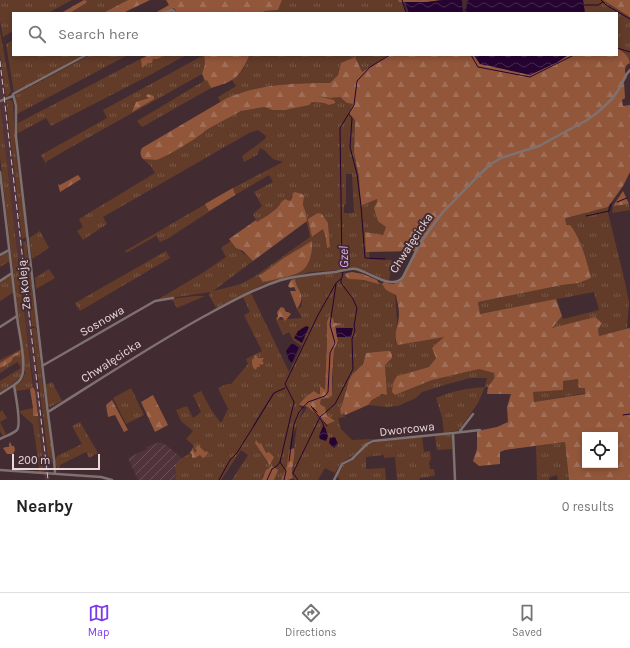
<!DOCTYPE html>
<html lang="en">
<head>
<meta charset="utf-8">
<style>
  :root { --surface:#fff; --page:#f6f6f6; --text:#222; --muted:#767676; --line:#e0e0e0; --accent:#7c3aed }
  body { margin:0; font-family:Karla,sans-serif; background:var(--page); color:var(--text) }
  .controls { position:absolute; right:12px; bottom:12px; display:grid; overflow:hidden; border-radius:0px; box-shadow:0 2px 6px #0003 }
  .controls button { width:36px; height:36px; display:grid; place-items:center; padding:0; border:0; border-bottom:1px solid var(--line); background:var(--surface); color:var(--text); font:20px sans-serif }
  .scale { position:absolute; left:12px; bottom:10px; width:88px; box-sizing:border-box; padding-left:4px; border:2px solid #e8d9dc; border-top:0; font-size:11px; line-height:14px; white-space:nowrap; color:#e8d9dc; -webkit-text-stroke:3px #432b32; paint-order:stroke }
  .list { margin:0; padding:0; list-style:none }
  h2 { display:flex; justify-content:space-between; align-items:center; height:52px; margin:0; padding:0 16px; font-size:17px }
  h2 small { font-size:13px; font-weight:400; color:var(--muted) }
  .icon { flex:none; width:22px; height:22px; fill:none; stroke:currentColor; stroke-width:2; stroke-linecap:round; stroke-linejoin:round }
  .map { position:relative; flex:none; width:630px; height:480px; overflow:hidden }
  .search { position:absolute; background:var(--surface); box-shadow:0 2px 6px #0003; left:12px; right:12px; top:12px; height:44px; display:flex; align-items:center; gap:10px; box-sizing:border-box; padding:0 14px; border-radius:0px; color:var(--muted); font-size:15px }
  .sheet { height:112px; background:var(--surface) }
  nav { display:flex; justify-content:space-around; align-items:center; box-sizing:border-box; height:56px; border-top:1px solid var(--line); background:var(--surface); font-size:11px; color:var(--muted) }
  nav a { display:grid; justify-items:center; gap:2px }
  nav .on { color:var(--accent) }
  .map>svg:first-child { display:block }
  .built { fill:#51333c }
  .industrial { fill:url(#industrial-furrows) }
  .grass { fill:url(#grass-tufts); fill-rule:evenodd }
  .forest { fill:url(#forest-firs); fill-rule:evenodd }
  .water { fill:url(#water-waves) }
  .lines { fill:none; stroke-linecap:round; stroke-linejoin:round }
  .stream { stroke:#260432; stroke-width:1 }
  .minor { stroke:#7e7170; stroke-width:2.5 }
  .rail { stroke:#cab9bd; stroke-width:1; stroke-dasharray:6 3; stroke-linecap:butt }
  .labels { text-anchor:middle; stroke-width:4; stroke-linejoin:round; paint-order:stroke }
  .street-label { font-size:12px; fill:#e8d9dc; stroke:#432b32 }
  .water-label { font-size:13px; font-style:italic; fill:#dfaaf6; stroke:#432b32 }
</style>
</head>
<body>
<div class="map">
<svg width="630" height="480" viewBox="0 0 630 480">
  <defs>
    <pattern id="industrial-furrows" width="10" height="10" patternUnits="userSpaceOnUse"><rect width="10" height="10" fill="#51333c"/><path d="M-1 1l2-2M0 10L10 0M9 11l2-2" fill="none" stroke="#6a5058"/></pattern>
    <pattern id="grass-tufts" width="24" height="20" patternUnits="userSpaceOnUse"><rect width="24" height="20" fill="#623c29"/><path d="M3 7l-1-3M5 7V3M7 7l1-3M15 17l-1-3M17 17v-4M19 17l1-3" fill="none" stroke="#785847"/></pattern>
    <pattern id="forest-firs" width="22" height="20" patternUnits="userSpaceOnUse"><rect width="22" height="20" fill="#92573b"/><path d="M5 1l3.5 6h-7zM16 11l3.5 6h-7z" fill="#a16f57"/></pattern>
    <pattern id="water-waves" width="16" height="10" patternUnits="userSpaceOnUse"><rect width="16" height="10" fill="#260432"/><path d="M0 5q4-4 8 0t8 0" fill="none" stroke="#46284f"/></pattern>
  </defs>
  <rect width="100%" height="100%" fill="#432b32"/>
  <path class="built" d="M0 53 45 442 48 458H53V463L48 464 50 480H45L37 409 26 326 0 103Z"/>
  <path class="industrial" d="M160 442 166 445 182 458 175 465 176 480H138L128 458 147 449 146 447Z"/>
  <path class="grass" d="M0 0H72L48 13H13V31L3 37 0 21Z
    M86 0H128L103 13H70L86 3Z
    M282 0H402L406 13H261L265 11 278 10Z
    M583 0H603L630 17V61L624 52 617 48V13H585Z
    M0 31 11 92 7 97 6 96 5 93 0 53Z
    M13 40V55H83L14 93 6 44Z
    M90 55H128L17 114 15 95Z
    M148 55H186L152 74 51 126 46 118 18 133V123Z
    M204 55 205 64 202 74 66 150 46 162V164L41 155 107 118 103 110Z
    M249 55H387L362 72 341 63 338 75 330 83C293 83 253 84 220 102L218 97 236 86 232 80C242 74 246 65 249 55Z
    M207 79 211 88 142 127 137 121Z
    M317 96 330 98 340 97 347 103 353 104 355 120 354 152 359 177 362 206 377 199 382 223 386 227 383 235 366 252H369L370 259 392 260 389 282 366 271 354 269 310 272 264 284 216 308 209 295 210 292 157 300 204 272 226 257 221 248 231 241C236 249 245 253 253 261L213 291 241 284 254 277 310 237 306 219V213L303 205 304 198 292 196 290 201 285 199 278 208 257 222 253 214 262 206 254 192 273 182 269 175 235 195 167 239 160 242 156 236 126 253 125 251 233 188 283 162 273 159 264 150 260 148 257 155 244 162 242 156 265 139 266 136 258 130 249 133 103 217 107 224 83 240 77 231 83 227 79 219 155 173 150 165 143 159 157 160 202 134 205 130 241 111 264 107 269 109H291L312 102 324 103 330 105 334 100ZM346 174H352L354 213H344V205L346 204ZM322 214 328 223 330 247 327 248 324 230 323 229 313 237ZM268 270H303L298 273 263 282 259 276Z
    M8 100H11L13 103 16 153 27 237 22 239 6 101Z
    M0 103 33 387 30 389 16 391 15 385 22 381 25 373 0 157Z
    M629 204 630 210 612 213 613 206Z
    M608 207V213L625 282 629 302 627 328 599 336 598 329 552 328 562 316 563 319 599 310 594 292 480 314 478 302 562 285 579 283 591 278C587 262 582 243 573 229 570 225 567 226 565 220L566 218Z
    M40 231 49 248 32 259 29 238Z
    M26 241 37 328 32 326 23 242Z
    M166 251 170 258 80 311 75 303Z
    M7 252 8 253 10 261 0 267V257Z
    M49 269 55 278 36 289 35 278Z
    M341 273H347L345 275 348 279 364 280 382 283 386 290 395 294 397 322 395 341 398 345 445 336 436 358 429 367 397 376 395 395 432 380 479 369 494 373 495 377 488 387H485L478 403 459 430 444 433 442 417 436 398C452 391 468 388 485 387L487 378H470L448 384 422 392 416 398 398 406 386 407 368 405C373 399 379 393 387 395L385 365 390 360 386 351 366 353C362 370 354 374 347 387 344 394 344 402 340 409L341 415 344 413 345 417 338 418 341 429 352 440 373 439 367 443 355 454 340 464 335 473 325 468 318 480H295L293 478 294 448 297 425 291 438 287 466 281 480H274L275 476 263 475 262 480H232L248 455 241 450 221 480H176L175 465 182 458 189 454 194 446 186 439 193 431 181 421 176 410 187 406 193 418 201 412 193 395 201 391 212 411 221 423 228 409 218 388 227 384H231L248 364 246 359 262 351 244 315 250 312 243 297 251 293 289 372 302 346 293 340 289 332 283 335 276 320 302 318 297 309 301 307 302 301 295 279 312 275ZM334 323 340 325 335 326V328H352L351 337H337L338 341 334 350 332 395 329 398 321 399 320 404 325 407 327 415 335 421 327 425 308 406 299 420 303 409 299 406C304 397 317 397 325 390L327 338ZM284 387 274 393 254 427 253 425 273 393Z
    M11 274 14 292 0 301V281Z
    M195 296H205L177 308 172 299Z
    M32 328H35L37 331 42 380 53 458H48Z
    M21 349C24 377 24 377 0 392V381L21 368 18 363 17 362 0 373V368L11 362 14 356 19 355 20 350C14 354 7 361 0 363V360Z
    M579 379 585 388 586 393 534 402 533 392 563 390V381Z
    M52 382 62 401 50 407 48 406 45 385Z
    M131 388 144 415 126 424 113 398Z
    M33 408V416H38L44 473 38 472 39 466 33 425C30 420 23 417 19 411Z
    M2 410 7 418 0 422 6 434 3 436 0 431V412Z
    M80 422 98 453 89 458 86 452 60 465 58 472 55 461 57 456 82 444 72 426Z
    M450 434 452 436V449L437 450 435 436Z
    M422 437 424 452 430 451 431 459 429 462 430 469H434L435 476H434L420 478 419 480H397L395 457 384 458V455L366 457V469L385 468 386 480H340L337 476 342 466 357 457 367 445 376 442Z
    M565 442 569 480H558L557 475 550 477 549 480H537L536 446Z"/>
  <path class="forest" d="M84 0 87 1 86 3 70 13H61Z
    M128 0H150L123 13H103Z
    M166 0H282L278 10 265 11 261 13H176L175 9 173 8 172 10 163 13H155L169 5Z
    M398 0H442L427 2H399Z
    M603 0H630V17Z
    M617 48C623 51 629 56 630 63 624 65 624 72 627 77L624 82 625 98 622 100 623 106 630 105V172L623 186 608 207 566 218 565 220 567 225H570C581 238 587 262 591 278L579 283 562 285 478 302 480 314 556 299 562 316 552 328 595 317 602 323 598 329 599 336 629 328 630 329V480H569L565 442 505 450 500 452V464L479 466 473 461 477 449V431L497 427 508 422 507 407 511 394H487L488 387 495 377 494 373 479 369 432 380 395 395 392 392 393 383 397 376 429 367 436 358 432 348 444 337 398 345C392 336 399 325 399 314 399 307 397 301 396 295L386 290 382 284 384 282C387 283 391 284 393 284 403 283 412 259 416 251L366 252 365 232 383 235 386 227 378 221 374 208 377 202V199L361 206 359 177 354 152 355 120 349 113 353 104 347 103 340 97 330 98 318 96 334 100 335 103 329 105 324 103 312 102 309 105 285 110H273L264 107 241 111 206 130C201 136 163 159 156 160 152 160 147 159 143 159 140 155 140 152 142 148L227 98C259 84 295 83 330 83L338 75 341 63 355 57 362 72 388 55H474L480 64 556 63 568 55H617ZM578 379 579 388H585V394L534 402 533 392 563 390V381ZM585 435H615V465H585Z
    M149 55H162L161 57 158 59H153L152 63H148L142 68 141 59Z
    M204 55H249V56C239 78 235 81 211 88L207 80 205 81 202 74 205 64Z
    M148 94 154 96V99L132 112 136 102 149 98 146 96Z
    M78 175 81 179 60 192 58 184 60 185Z
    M233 188 235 195 209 211 205 204Z
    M623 191 629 204 613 206Z
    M295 192 302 194 304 196 303 205 306 213 307 221 253 261 243 251 236 248 229 239 256 220 257 222C263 218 270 214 276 209 280 206 280 202 285 199L290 201 292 198 293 193Z
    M318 213 322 214 328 223 330 247 327 248 325 234 323 229 312 237 308 219Z
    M312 241C313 250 310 264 303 270 296 276 272 280 263 282L259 276 284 258Z
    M352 272 363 274 377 280 379 284 364 280 348 279 345 275 347 273Z
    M295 279C297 292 307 294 297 309L290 291H296L294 287 290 288 288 286 291 280Z
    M281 307 284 308 286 312H288L291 314 285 321 282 317H280L278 320 276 319 278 316 277 312Z
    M329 317 333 318 334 323H340L341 325 335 326 338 341 334 350 332 379V395L329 398 321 399 320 404 325 407 327 415 335 421 326 425 323 420 308 407 299 405C303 399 308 395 314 391L318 394H320V386L325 390 327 342V322Z
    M21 350 19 355 14 356 11 362 0 368V363Z
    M386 351H390L392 355V358L385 365 387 395 382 394 372 400 368 405 345 415 344 413 341 415 340 409 342 405 349 380 353 374 363 364 366 353Z
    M255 355 258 358H264L262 361 264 363 262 365 259 364 260 367H257L256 370C252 367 252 365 252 360L254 358Z
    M33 387 35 391 38 416H33V408L30 389Z
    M153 395 168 425 155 432 141 402Z
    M112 400 128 430 124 432 115 415 108 417 106 405Z
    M256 440 259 444 261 443 266 453 269 452 274 457 270 465 255 443Z
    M10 442 12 446H14L15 450 13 454H7L3 448 6 447H9V444Z
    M198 445 205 452 207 451 208 453 205 457 203 458 200 455 195 458H192V454L190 453 194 446 193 449 195 453 197 450 195 449 196 447Z
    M294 448C296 459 290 469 293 478L288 480H281L287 466 289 450Z
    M272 466 278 470 274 480H262L266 470Z"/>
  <path class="water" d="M442 0H461L462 1 463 13H409L405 2H427Z
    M469 0H583L585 13H466L467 2Z
    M474 55H568L556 63 530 75 480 64Z
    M306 326 309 327 302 343 294 338 298 331Z
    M336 328H353L351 337H337Z
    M292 343 299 347 292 363 289 360 286 351Z
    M323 426 325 427 328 436 326 441 320 439 319 436Z
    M335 437 338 444 334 448 329 443 330 438Z"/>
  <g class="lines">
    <path class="stream" d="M402 0 406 13
      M601 0 606 5 630 19
      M584 5H598L603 2
      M464 10H466
      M617 48 630 52
      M471 55 478 67 530 77 574 55
      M349 114 352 118 350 147 357 174 361 206 365 258 385 259
      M617 202 627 198
      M586 216 609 211 611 204
      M342 269 340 128 354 105 357 81 370 67 390 55
      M311 406C316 415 321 416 324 427
      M313 408 317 412
      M623 415 630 414
      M324 422 327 426
      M289 461 294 424 299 412 308 402 325 396 328 392 330 353 335 343 330 325 336 284
      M280 462 286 471 284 480
      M219 480 230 460 237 453 274 393 285 388
      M267 480 272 469 277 466 280 462 294 402 285 384 318 315 336 283 342 278 343 272
      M298 480 293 473 320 417 335 404 353 369 352 339 355 330 354 326 357 308 353 299 341 283V279"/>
    <path class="minor" d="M163 13 173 10 175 13
      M0 101 13 96
      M0 172 18 324C20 336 27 369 21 378 20 381 17 383 14 385 15 393 22 424 17 430 13 434 5 436 0 439
      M0 255 9 250
      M0 281 12 273
      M0 327 17 316
      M42 366 155 301 173 298
      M0 394 14 385
      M48 412C99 380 149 347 201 318 227 304 253 289 281 280 299 275 316 274 335 272 342 271 349 268 356 269 370 272 392 291 403 277L420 243 442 213 481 173 491 164 501 158 539 146 587 120 598 112 612 99 619 89 626 75 630 70
      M460 431 473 414
      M453 433 480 430
      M0 470 101 477 112 480
      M55 473 54 459 47 406 16 137V106L13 94 86 55
      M334 480 342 464 352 459 367 444 373 441 453 433 455 480"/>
    <path class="rail" d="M0 61 48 480"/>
  </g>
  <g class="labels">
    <g class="street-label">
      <text transform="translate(411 243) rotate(-57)" y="4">Chwałęcicka</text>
      <text transform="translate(24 285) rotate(-96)" y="4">Za Koleją</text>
      <text transform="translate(102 321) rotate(-30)" y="4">Sosnowa</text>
      <text transform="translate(111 361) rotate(-33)" y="4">Chwałęcicka</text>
      <text transform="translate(407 429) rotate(-6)" y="4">Dworcowa</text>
    </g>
    <g class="water-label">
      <text transform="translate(343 257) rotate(-91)" y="5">Gzel</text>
    </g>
  </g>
</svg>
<div class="controls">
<button><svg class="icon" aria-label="locate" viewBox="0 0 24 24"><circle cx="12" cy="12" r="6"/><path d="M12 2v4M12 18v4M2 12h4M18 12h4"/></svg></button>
</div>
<div class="scale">200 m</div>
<div class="search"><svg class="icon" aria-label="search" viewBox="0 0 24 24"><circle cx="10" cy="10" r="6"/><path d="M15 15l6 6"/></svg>Search here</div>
</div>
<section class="sheet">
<h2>Nearby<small>0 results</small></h2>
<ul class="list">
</ul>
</section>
<nav>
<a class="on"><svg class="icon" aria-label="map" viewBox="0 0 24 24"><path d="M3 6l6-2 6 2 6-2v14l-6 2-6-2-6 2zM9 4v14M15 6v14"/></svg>Map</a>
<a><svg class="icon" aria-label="directions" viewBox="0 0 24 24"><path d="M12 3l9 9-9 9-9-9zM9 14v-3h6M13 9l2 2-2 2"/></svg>Directions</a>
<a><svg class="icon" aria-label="saved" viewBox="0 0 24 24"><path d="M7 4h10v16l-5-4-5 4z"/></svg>Saved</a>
</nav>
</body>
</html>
